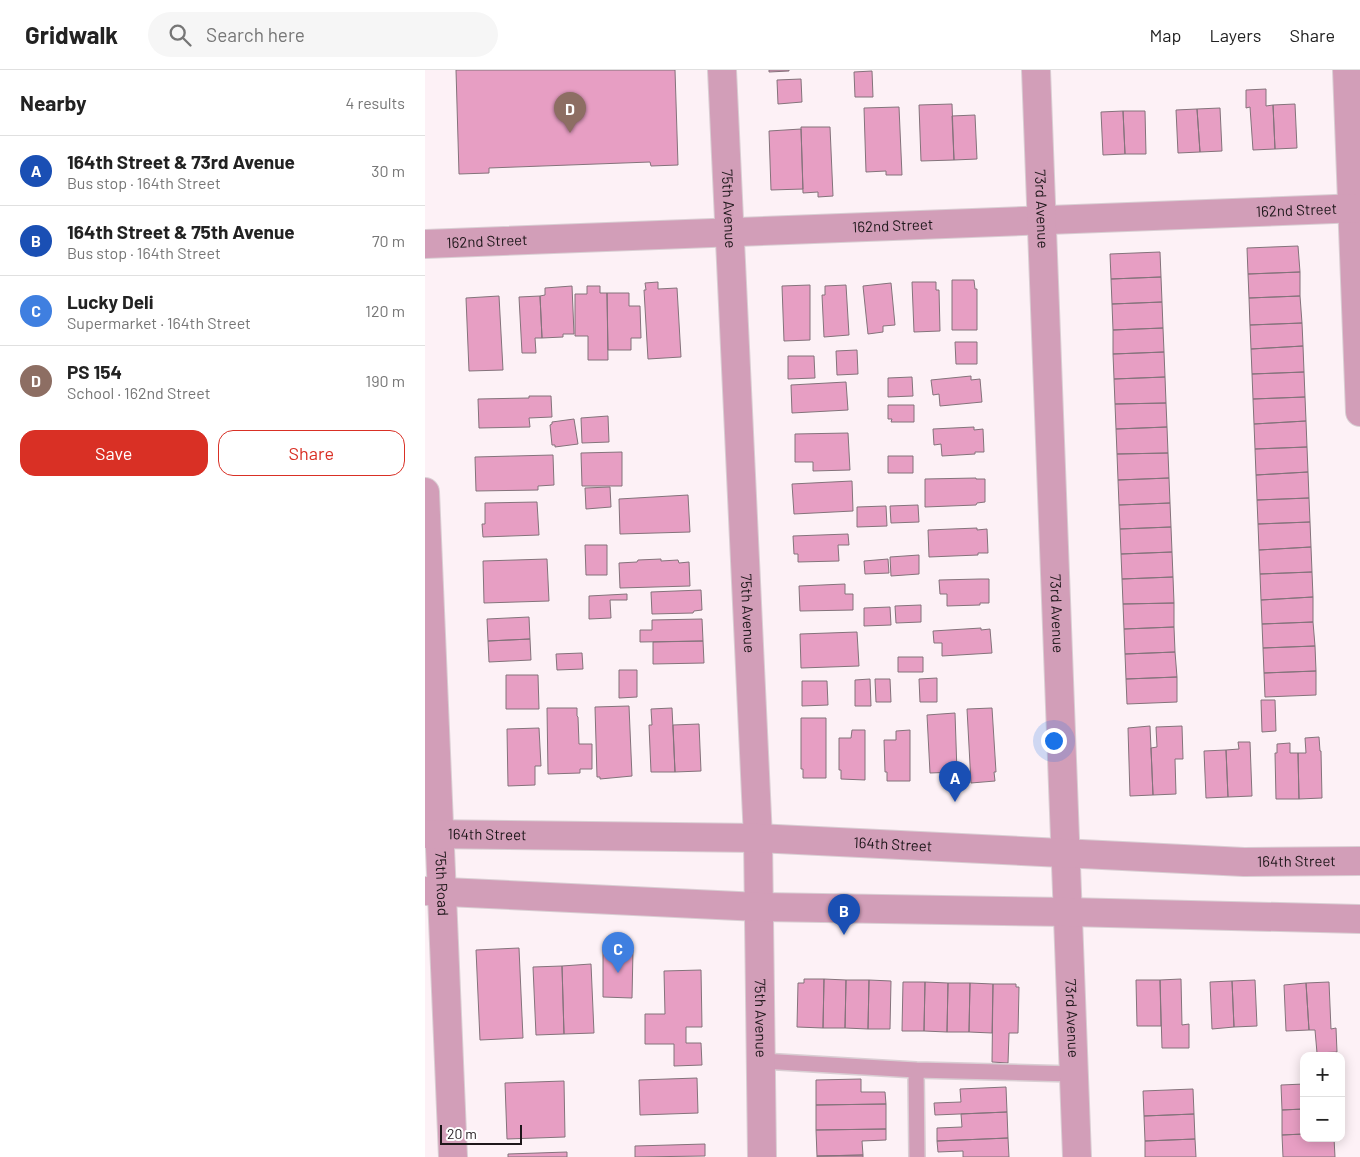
<!DOCTYPE html>
<html lang="en">
<head>
<meta charset="utf-8">
<style>
  :root { --surface:#fff; --page:#f6f6f6; --text:#222; --muted:#767676; --line:#e0e0e0; --accent:#d93025 }
  body { margin:0; font-family:Barlow,sans-serif; background:var(--page); color:var(--text) }
  .controls { position:absolute; right:15px; bottom:15px; display:grid; overflow:hidden; border-radius:10px; box-shadow:0 2px 12px #0003 }
  .controls button { width:45px; height:45px; display:grid; place-items:center; padding:0; border:0; border-bottom:1px solid var(--line); background:var(--surface); color:var(--text); font:25px sans-serif }
  .scale { position:absolute; left:15px; bottom:12px; width:82px; box-sizing:border-box; padding-left:5px; border:2px solid #1e171a; border-top:0; font-size:14px; line-height:18px; white-space:nowrap; color:#1e171a; -webkit-text-stroke:4px #fff; paint-order:stroke }
  .you { position:absolute; left:628px; top:670px; width:18px; height:18px; margin:-12px; border:4px solid #fff; border-radius:50%; background:#1a73e8; box-shadow:0 0 0 8px #1a73e833 }
  .badge { display:grid; place-items:center; width:32px; height:32px; border-radius:50%; background:var(--accent); color:#fff; font-size:16px; font-weight:700 }
  .pin { position:absolute; translate:-50% -41px; filter:drop-shadow(0 1px 2px #0008) }
  .pin::after { content:''; position:absolute; top:26px; width:18px; height:15px; background:inherit; clip-path:polygon(0 0,100% 0,50% 100%) }
  .list { margin:0; padding:0; list-style:none }
  h2 { display:flex; justify-content:space-between; align-items:center; height:65px; margin:0; padding:0 20px; font-size:21px }
  h2 small { font-size:16px; font-weight:400; color:var(--muted) }
  .list li { display:grid; grid-template-columns:32px 1fr auto; gap:15px; align-items:center; box-sizing:border-box; height:70px; padding:0 20px; border-top:1px solid var(--line) }
  .list b { display:block; font-size:19px; white-space:nowrap }
  .list p { margin:0; font-size:16px; white-space:nowrap; color:var(--muted) }
  .list em { font-size:16px; font-style:normal; color:var(--muted) }
  .actions { display:flex; gap:10px; padding:15px 20px }
  .actions a { flex:1; padding:11px 0; border:1px solid var(--accent); border-radius:15px; text-align:center; font-size:18px; color:var(--accent) }
  .actions .main { background:var(--accent); color:#fff }
  .icon { flex:none; width:28px; height:28px; fill:none; stroke:currentColor; stroke-width:2; stroke-linecap:round; stroke-linejoin:round }
  .map { position:relative; flex:none; width:935px; height:1087px; overflow:hidden }
  header { display:flex; align-items:center; gap:30px; box-sizing:border-box; height:70px; padding:0 25px; background:var(--surface); border-bottom:1px solid var(--line) }
  header strong { font-size:24px }
  nav { display:flex; gap:28px; margin-inline-start:auto; font-size:18px }
  .search { width:350px; height:45px; background:var(--page); display:flex; align-items:center; gap:12px; box-sizing:border-box; padding:0 18px; border-radius:28px; color:var(--muted); font-size:19px }
  main { display:flex }
  aside { flex:1; background:var(--surface) }
  .map>svg:first-child { display:block }
  .building { fill:#e79ec3; stroke:#84737b }
  .lines { fill:none; stroke-linecap:round; stroke-linejoin:round }
  .service-casing { stroke:#d9ced3; stroke-width:18 }
  .minor-casing { stroke:#d9ced3; stroke-width:30 }
  .tertiary-casing { stroke:#d9ced3; stroke-width:30 }
  .service { stroke:#d29eb8; stroke-width:15 }
  .minor { stroke:#d29eb8; stroke-width:28 }
  .tertiary { stroke:#d29eb8; stroke-width:28 }
  .labels { text-anchor:middle; stroke-width:5; stroke-linejoin:round; paint-order:stroke }
  .street-label { font-size:15px; fill:#1e171a; stroke:#fff }
</style>
</head>
<body>
<header>
<strong>Gridwalk</strong>
<div class="search"><svg class="icon" aria-label="search" viewBox="0 0 24 24"><circle cx="10" cy="10" r="6"/><path d="M15 15l6 6"/></svg>Search here</div>
<nav><a>Map</a><a>Layers</a><a>Share</a></nav>
</header>
<main>
<aside>
<h2>Nearby<small>4 results</small></h2>
<ul class="list">
<li><span class="badge" style="background:#1a4fb4">A</span><div><b>164th Street &amp; 73rd Avenue</b><p>Bus stop · 164th Street</p></div><em>30 m</em></li>
<li><span class="badge" style="background:#1a4fb4">B</span><div><b>164th Street &amp; 75th Avenue</b><p>Bus stop · 164th Street</p></div><em>70 m</em></li>
<li><span class="badge" style="background:#3f7fe0">C</span><div><b>Lucky Deli</b><p>Supermarket · 164th Street</p></div><em>120 m</em></li>
<li><span class="badge" style="background:#8d6e63">D</span><div><b>PS 154</b><p>School · 162nd Street</p></div><em>190 m</em></li>
</ul>
<div class="actions"><a class="main">Save</a><a>Share</a></div>
</aside>
<div class="map">
<svg width="935" height="1087" viewBox="0 0 935 1087">
  <rect width="100%" height="100%" fill="#fdf1f6"/>
  <path class="building" d="M31 0H250L253 95 226 96 225 92 64 98V103L34 104Z
    M344 0H364V1L344 2Z
    M447 1 448 27H430L429 2Z
    M376 9 377 32 353 34 352 10Z
    M841 19V36L848 35 850 79 828 80 825 37 821 38V20Z
    M527 34 529 90 496 91 494 35Z
    M870 34 872 78 850 79 848 35Z
    M474 37 477 105H461V101L441 102 439 38Z
    M795 38 797 81 775 82 772 39Z
    M772 39 775 82 753 83 751 40Z
    M698 41H720L721 84H700Z
    M698 41 700 84 678 85 676 42Z
    M550 45 552 89 529 90 527 46Z
    M376 57H405L408 126 393 127V122L378 123Z
    M376 59 378 119 346 120 344 61Z
    M873 176 875 202 823 204 822 178Z
    M735 182 736 207 686 209 685 184Z
    M875 202V226L824 228 823 204Z
    M736 207 737 232 687 234 686 209Z
    M527 210H549L550 219H552V260H527Z
    M233 212V219L252 218 256 287 223 289 219 220H221L220 213Z
    M487 212H511V220H514L515 261 489 262Z
    M466 213 470 255 458 256V262L443 264 438 216Z
    M385 215V270L359 271 357 216Z
    M421 215 424 265 399 267 397 225H400V216Z
    M147 216 149 264H138V267L117 268 115 226 120 225V218Z
    M162 216H175V223H182L183 290H163V266H150V224H162Z
    M182 223H204V236H215L216 268H206V280H183Z
    M74 226 78 300 44 301 41 228Z
    M115 226 117 268H110L111 283H97L94 227Z
    M875 226 877 253 825 255 824 228Z
    M737 232 738 258 688 260 687 234Z
    M877 253 878 276 826 279 825 255Z
    M738 258 739 282 688 284V260Z
    M530 272H552V294H531Z
    M878 276 879 302 827 304 826 279Z
    M432 280 433 304 412 305 411 281Z
    M739 282 740 307 689 309 688 284Z
    M363 286H389L390 308 363 309Z
    M879 302 880 327 828 329 827 304Z
    M546 306V310L555 309 557 332 515 336 514 324 508 325 506 310Z
    M487 307 488 326 463 327V308Z
    M740 307 741 333 690 334 689 309Z
    M421 312 423 340 367 343 366 315Z
    M104 326H126L127 347 104 348 105 357 54 358 53 329 104 328Z
    M880 327 881 351 829 354 828 329Z
    M741 333 742 357 691 359 690 334Z
    M463 335H489V352H466L467 349H463Z
    M183 346 184 372 157 373 156 348Z
    M149 349 153 374 130 377V375H127L125 355 127 354V352Z
    M881 351 882 377 830 379 829 354Z
    M549 357V360L558 359 559 382H550V384L517 386 516 374 509 375 508 359Z
    M742 357 743 383 692 384 691 359Z
    M423 363 425 400 388 401V392H370V364Z
    M882 377 883 402 831 405 830 379Z
    M197 382V416H157L156 383Z
    M743 383 744 408 693 410 692 384Z
    M128 385 129 415 113 416V420L51 421 50 387Z
    M463 386H488V403H463Z
    M883 402 884 428 832 430 831 405Z
    M551 408V409H560V432L552 433 551 435 500 437V409Z
    M744 408 745 433 694 435 693 410Z
    M427 411 428 441 369 444 367 414Z
    M185 417 186 437 161 439 160 418Z
    M263 425 265 462 195 464 194 429Z
    M884 428 885 452 833 454 832 430Z
    M112 432 114 465 58 467 57 454H60V433Z
    M745 433 746 457 695 459 694 435Z
    M493 435 494 452 466 453 465 436Z
    M461 436 462 456 432 457V437Z
    M885 452 886 477 834 480 833 454Z
    M746 457 747 482 696 484 695 459Z
    M552 458V460L562 459 563 483H553V485L504 487 503 460Z
    M423 464 424 475H413L414 491 373 492V484H369L368 466Z
    M160 475H182V505H161Z
    M886 477 887 502 835 504 834 480Z
    M747 482 748 507 697 509 696 484Z
    M494 485V504L466 506 465 487Z
    M122 489 124 531 59 533 58 491Z
    M236 489V491L253 490 254 493 264 492 265 516 195 518 194 493 212 492 213 490Z
    M463 489 464 503 440 504 439 491Z
    M887 502 888 527 836 530 835 504Z
    M748 507 749 533 698 534 697 509Z
    M555 509H564V533H555V535L522 536V524H515L514 510Z
    M420 514V524H428V540L375 541 374 516Z
    M276 520 277 540 269 541 268 543 227 544 226 522Z
    M202 524V530H185L186 548 164 549V526Z
    M888 527V552L837 554 836 530Z
    M749 533V557L699 559 698 534Z
    M496 535V552L471 553 470 536Z
    M465 537 466 555 439 556V538Z
    M104 547 105 569 63 571 62 549Z
    M277 549 278 571 215 572V560H227V550Z
    M888 552 890 576 838 578 837 554Z
    M749 557 750 582 700 584 699 559Z
    M556 558V560L565 559 567 583 517 586V573H509L508 561Z
    M432 562 434 596 376 598 375 564Z
    M105 569 106 590 64 592 63 571Z
    M278 571 279 593 228 594V572Z
    M890 576 891 601 839 603 838 578Z
    M750 582 752 607 701 609 700 584Z
    M157 583 158 599 132 600 131 584Z
    M473 587H498V602H473Z
    M194 600H212V627L194 628Z
    M891 601V625L840 627 839 603Z
    M81 605H113L114 639H81Z
    M752 607V632L702 634 701 609Z
    M512 608V632H495L494 609Z
    M445 609 446 636H430V610Z
    M450 609H465L466 632H451Z
    M377 611H402L403 635 377 636Z
    M836 630H850L851 661 837 662Z
    M204 636 207 706 175 709V707H172L170 637Z
    M122 638H152V646L153 647 154 674H167V699H155V703L123 704Z
    M247 638 250 702H226L224 655H227L226 639Z
    M567 638 571 702H569L570 711 546 713 542 639Z
    M530 643 532 702 505 703 502 645Z
    M376 648H401V708H378V699H376Z
    M274 654 276 701 250 702 248 655Z
    M725 656 728 725 705 726 703 658Z
    M757 656 758 689H750L751 724 728 725 726 678 732 677 731 657Z
    M114 658 116 696H110V715L83 716 82 659Z
    M427 660H440V710L416 709V700H414V668H426Z
    M485 660V711H462V702H460L459 670H471V661Z
    M894 667 895 681H896L897 728 874 729 873 683H881L880 668Z
    M813 672H825L827 726 803 727 801 680 814 679Z
    M865 673V683H873L874 729H851L850 683H852V674Z
    M801 680 803 727 781 728 779 681Z
    M94 878 98 968 55 970 51 880Z
    M178 879 208 880 207 928 178 927Z
    M166 894 169 963 139 964 137 896Z
    M137 896 139 964 111 965 108 897Z
    M276 900 277 957H261V973H276L277 995 249 996V974H220V944H240L239 901Z
    M379 909H399L398 958 372 957 373 913H379Z
    M399 909 421 910 420 958H398Z
    M756 909 757 955 764 954V978H737L735 910Z
    M421 910H444L443 959 420 958Z
    M444 910 466 911 465 959H443Z
    M711 910H735L736 956H712Z
    M830 910 832 956 809 957 807 911Z
    M807 911 809 957 787 959 785 912Z
    M478 912H500L499 961H477Z
    M500 912 523 913 522 962 499 961Z
    M904 912 906 959 911 958 912 982 892 983 890 960H884L881 913Z
    M523 913H545L544 962H522Z
    M545 913 568 914 567 963 544 962Z
    M881 913 884 960 861 961 859 915Z
    M568 914H591V917H594L593 963H584L583 993 567 992Z
    M272 1008 273 1043 215 1045 214 1010Z
    M436 1009V1022H460L461 1034 391 1035V1010Z
    M139 1011 140 1067 82 1069 80 1013Z
    M879 1014V1039L857 1040 856 1015Z
    M581 1017 582 1042 510 1045 509 1033 536 1032 535 1019Z
    M768 1019 769 1044 719 1046 718 1021Z
    M461 1034V1059L391 1060V1035Z
    M879 1039V1064L857 1065V1040Z
    M582 1042 583 1068 512 1071V1058L537 1057 536 1044Z
    M769 1044 770 1069 720 1071 719 1046Z
    M461 1059V1070L437 1071 438 1085 392 1086 391 1060Z
    M879 1064V1068H909L910 1087H858L857 1065Z
    M583 1068 584 1087H538V1081L513 1082 512 1071Z
    M770 1069 771 1087H720V1071Z
    M280 1074V1086L210 1087V1076Z
    M142 1082V1087H83V1084Z
    M438 1085V1087H392V1086Z"/>
  <g class="lines">
    <g class="service-casing">
      <path id="service" d="M336 991 491 1000
        M492 1087 491 1000 649 1004"/>
    </g>
    <g class="minor-casing">
      <g id="minor">
        <path id="s1" d="M297 0 333 768 337 1087"/>
        <path d="M922 0 935 342"/>
        <path id="s2" d="M0 174 935 138"/>
        <path id="s3" d="M0 422 28 1087"/>
      </g>
    </g>
    <g class="tertiary-casing">
      <g id="tertiary">
        <path id="s4" d="M611 0 652 1087"/>
        <path id="s5" d="M0 764 333 768 819 792 935 791"/>
        <path d="M0 821 334 837 643 842 935 849"/>
      </g>
    </g>
    <use href="#service" class="service"/>
    <use href="#minor" class="minor"/>
    <use href="#tertiary" class="tertiary"/>
  </g>
  <g class="labels">
    <g class="street-label">
      <text dy="5" stroke="none"><textPath href="#s1" startOffset="139">75th Avenue</textPath></text>
      <text dy="5" stroke="none"><textPath href="#s4" startOffset="139">73rd Avenue</textPath></text>
      <text dy="5" stroke="none"><textPath href="#s2" startOffset="872">162nd Street</textPath></text>
      <text dy="5" stroke="none"><textPath href="#s2" startOffset="468">162nd Street</textPath></text>
      <text dy="5" stroke="none"><textPath href="#s2" startOffset="62">162nd Street</textPath></text>
      <text dy="5" stroke="none"><textPath href="#s1" startOffset="544">75th Avenue</textPath></text>
      <text dy="5" stroke="none"><textPath href="#s4" startOffset="544">73rd Avenue</textPath></text>
      <text dy="5" stroke="none"><textPath href="#s5" startOffset="62">164th Street</textPath></text>
      <text dy="5" stroke="none"><textPath href="#s5" startOffset="468">164th Street</textPath></text>
      <text dy="5" stroke="none"><textPath href="#s5" startOffset="872">164th Street</textPath></text>
      <text dy="5" stroke="none"><textPath href="#s3" startOffset="392">75th Road</textPath></text>
      <text dy="5" stroke="none"><textPath href="#s1" startOffset="949">75th Avenue</textPath></text>
      <text dy="5" stroke="none"><textPath href="#s4" startOffset="949">73rd Avenue</textPath></text>
    </g>
  </g>
</svg>
<div class="controls">
<button>+</button>
<button>−</button>
</div>
<div class="scale">20 m</div>
<div class="you"></div>
<div class="pin badge" style="left:530px;top:732px;background:#1a4fb4">A</div>
<div class="pin badge" style="left:419px;top:865px;background:#1a4fb4">B</div>
<div class="pin badge" style="left:193px;top:903px;background:#3f7fe0">C</div>
<div class="pin badge" style="left:145px;top:63px;background:#8d6e63">D</div>
</div>
</main>
</body>
</html>
